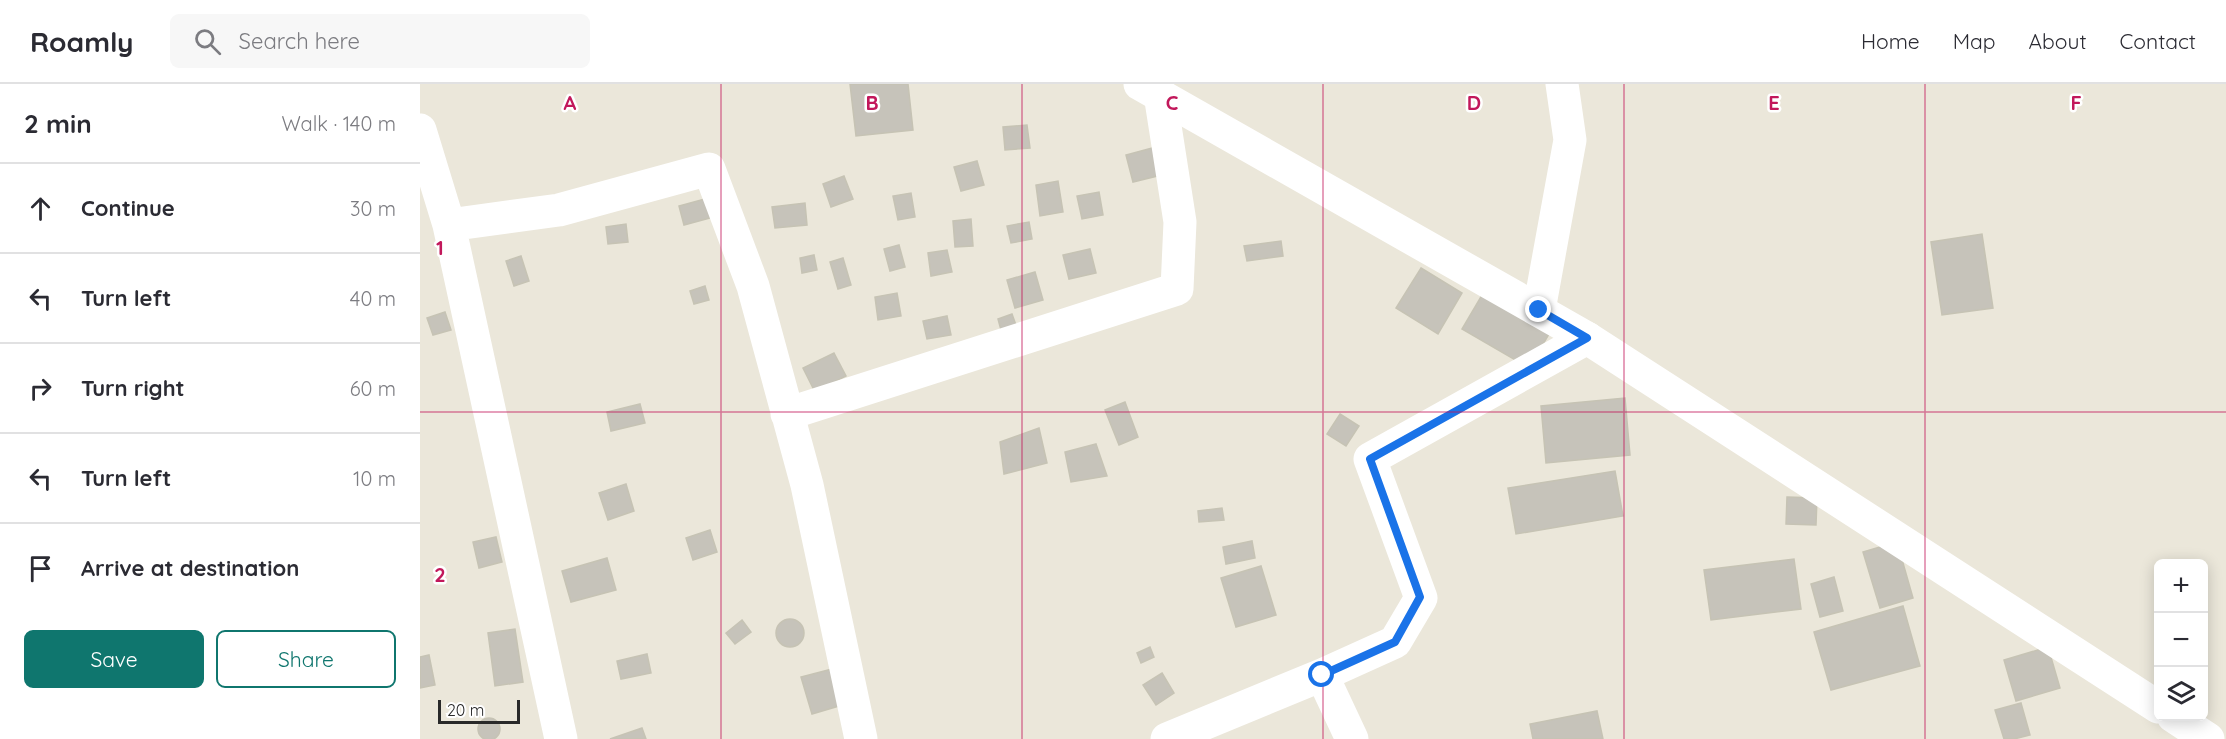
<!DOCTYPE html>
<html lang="en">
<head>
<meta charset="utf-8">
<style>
  :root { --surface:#fff; --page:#f7f7f7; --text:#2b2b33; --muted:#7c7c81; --line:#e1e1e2; --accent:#0f766e }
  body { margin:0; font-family:Quicksand,sans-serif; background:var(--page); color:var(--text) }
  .controls { position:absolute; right:18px; bottom:18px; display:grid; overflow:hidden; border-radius:9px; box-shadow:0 3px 15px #0003 }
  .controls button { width:54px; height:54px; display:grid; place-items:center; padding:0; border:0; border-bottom:2px solid var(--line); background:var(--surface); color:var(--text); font:30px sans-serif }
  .scale { position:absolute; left:18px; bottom:15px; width:82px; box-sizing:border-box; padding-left:6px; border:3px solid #292929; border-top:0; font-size:16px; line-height:21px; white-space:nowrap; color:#292929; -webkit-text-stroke:4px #fff; paint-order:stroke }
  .stop { position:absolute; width:18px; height:18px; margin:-14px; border:4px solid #1a73e8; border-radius:50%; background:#fff }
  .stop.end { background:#1a73e8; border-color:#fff; box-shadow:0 2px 6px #0008 }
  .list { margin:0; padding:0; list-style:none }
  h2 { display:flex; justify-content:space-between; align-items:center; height:78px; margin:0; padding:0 24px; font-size:26px }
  h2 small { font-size:20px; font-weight:400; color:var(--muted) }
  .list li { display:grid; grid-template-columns:39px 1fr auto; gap:18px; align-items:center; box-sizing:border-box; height:90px; padding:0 24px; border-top:2px solid var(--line) }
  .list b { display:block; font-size:22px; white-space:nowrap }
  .list em { font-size:20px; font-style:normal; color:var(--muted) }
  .actions { display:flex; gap:12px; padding:18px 24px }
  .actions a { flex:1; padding:14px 0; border:2px solid var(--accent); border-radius:9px; text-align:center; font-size:21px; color:var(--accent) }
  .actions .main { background:var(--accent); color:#fff }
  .icon { flex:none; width:33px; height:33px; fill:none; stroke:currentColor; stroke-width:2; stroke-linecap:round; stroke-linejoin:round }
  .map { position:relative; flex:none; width:1806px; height:655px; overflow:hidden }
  header { display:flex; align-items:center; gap:36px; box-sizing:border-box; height:84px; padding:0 30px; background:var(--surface); border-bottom:2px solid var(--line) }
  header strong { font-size:28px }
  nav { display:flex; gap:33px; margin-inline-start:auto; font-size:21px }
  .search { width:420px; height:54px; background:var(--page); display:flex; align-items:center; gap:15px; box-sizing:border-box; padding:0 21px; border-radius:9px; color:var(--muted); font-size:22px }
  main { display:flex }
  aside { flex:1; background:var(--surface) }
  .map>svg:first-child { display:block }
  .building { fill:#c6c3ba; stroke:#c6c3b4; stroke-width:1.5 }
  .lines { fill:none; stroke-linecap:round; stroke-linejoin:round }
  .minor { stroke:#fff; stroke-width:33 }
  .tertiary { stroke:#fff; stroke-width:33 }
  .route { stroke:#1a73e8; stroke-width:8 }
  .grid { fill:none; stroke:#c2185b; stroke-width:1.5; stroke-opacity:0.55 }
  .grid-label { font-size:20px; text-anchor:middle; font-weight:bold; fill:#c2185b; stroke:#fff; stroke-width:5; stroke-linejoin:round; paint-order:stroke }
</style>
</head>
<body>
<header>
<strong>Roamly</strong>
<div class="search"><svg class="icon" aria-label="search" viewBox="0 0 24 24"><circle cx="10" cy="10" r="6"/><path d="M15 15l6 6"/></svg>Search here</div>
<nav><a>Home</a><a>Map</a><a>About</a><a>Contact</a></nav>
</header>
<main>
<aside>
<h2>2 min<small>Walk · 140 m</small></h2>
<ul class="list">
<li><svg class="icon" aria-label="ahead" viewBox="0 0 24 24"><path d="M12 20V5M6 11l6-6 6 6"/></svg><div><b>Continue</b></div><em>30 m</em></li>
<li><svg class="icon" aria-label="left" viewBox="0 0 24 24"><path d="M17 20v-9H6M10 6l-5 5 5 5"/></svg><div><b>Turn left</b></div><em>40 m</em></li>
<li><svg class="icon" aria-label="right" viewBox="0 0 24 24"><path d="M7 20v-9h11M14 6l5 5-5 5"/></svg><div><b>Turn right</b></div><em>60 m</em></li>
<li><svg class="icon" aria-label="left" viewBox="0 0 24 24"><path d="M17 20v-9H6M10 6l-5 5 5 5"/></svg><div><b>Turn left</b></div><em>10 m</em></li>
<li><svg class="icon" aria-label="arrive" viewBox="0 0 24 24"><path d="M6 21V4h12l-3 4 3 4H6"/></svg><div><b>Arrive at destination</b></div></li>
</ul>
<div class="actions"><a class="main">Save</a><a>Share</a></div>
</aside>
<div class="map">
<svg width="1806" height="655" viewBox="0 0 1806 655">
  <rect width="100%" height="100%" fill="#ebe7da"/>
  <path class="building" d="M430 0H488L493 46 436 52Z
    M607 41 610 64 585 66 583 43Z
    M736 63 742 91 713 98 706 71Z
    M557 77 564 101 541 107 534 83Z
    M424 92 433 115 411 123 403 100Z
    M638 97 643 128 620 132 616 101Z
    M679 108 683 131 662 135 657 112Z
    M491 109 495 133 478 136 473 112Z
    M285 115 290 134 264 141 259 122Z
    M385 119 387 141 355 144 352 123Z
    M551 135 553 162 535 163 533 137Z
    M609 138 612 155 591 159 587 142Z
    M206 140 208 158 188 160 186 143Z
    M1562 150 1573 224 1522 231 1511 158Z
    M861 157 863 172 827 177 824 162Z
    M479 161 485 183 470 187 464 165Z
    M670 165 676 189 649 195 643 171Z
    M527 166 532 188 511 192 508 169Z
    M394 171 397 186 382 189 380 174Z
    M101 172 109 197 94 202 86 177Z
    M423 174 431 201 418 205 410 178Z
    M1001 184 1042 209 1018 250 976 224Z
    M615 188 623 216 595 224 587 196Z
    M285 202 289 216 274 220 270 207Z
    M477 209 481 232 458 236 455 213Z
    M1062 211 1129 250 1109 284 1042 245Z
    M25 228 31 246 13 251 7 234Z
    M592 230 596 241 581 246 578 235Z
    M527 232 531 251 507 255 503 237Z
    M414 269 426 292 395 308 383 284Z
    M1205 314 1210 371 1126 379 1121 322Z
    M705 318 718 353 699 361 685 326Z
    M220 320 225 339 191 347 187 328Z
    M920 330 939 342 926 362 907 350Z
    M619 344 627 379 584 390 580 358Z
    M676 360 687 392 651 398 645 368Z
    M1195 387 1203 432 1096 450 1088 404Z
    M206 400 214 427 188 436 179 409Z
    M1367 413 1397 414 1396 441 1366 440Z
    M802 424 804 436 779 438 778 427Z
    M290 446 297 468 273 476 266 454Z
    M76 453 82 478 59 484 53 458Z
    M832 457 835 474 806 480 803 463Z
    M1477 458 1493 514 1460 524 1443 468Z
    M187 474 196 506 151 518 142 487Z
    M1374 475 1381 525 1291 536 1284 486Z
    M841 482 856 531 816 543 801 494Z
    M1414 493 1423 527 1400 533 1391 500Z
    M1483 522 1500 582 1411 606 1394 548Z
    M356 549a14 14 0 1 1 28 0a14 14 0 1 1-28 0Z
    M322 536 331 548 315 560 306 549Z
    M95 545 103 598 75 602 68 549Z
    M730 563 734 573 721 579 717 569Z
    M1628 563 1640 604 1596 617 1584 576Z
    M227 570 231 589 201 595 197 577Z
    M9 571 15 601 0 604V573Z
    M416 584 426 620 392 630 381 593Z
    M742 589 754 609 736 621 723 601Z
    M1601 619 1610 651 1594 655H1584L1575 626Z
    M1177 627 1183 655H1113L1110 640Z
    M58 645a11 11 0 1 1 22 0a11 11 0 1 1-22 0Z
    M222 644 226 655H190Z"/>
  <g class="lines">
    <path class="minor" d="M0 46 29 141 141 655
      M29 141 139 126 289 85 333 202 387 401 441 655
      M1119 226 1150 56 1142 0
      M367 330 757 205 760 138 740 10
      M902 591 932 655
      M747 655 902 591 975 558 1001 514 950 375 1167 254"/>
    <path class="tertiary" d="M720 0 1167 254 1738 623
      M1753 632 1788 655"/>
  </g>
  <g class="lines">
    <path class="route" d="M902 591 975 558 1000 513 950 375 1167 254 1119 226"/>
  </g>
  <path class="grid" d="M301 0V655M602 0V655M903 0V655M1204 0V655M1505 0V655M0 328H1806"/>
  <g class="grid-label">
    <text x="150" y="26">A</text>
    <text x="452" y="26">B</text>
    <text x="752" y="26">C</text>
    <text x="1054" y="26">D</text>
    <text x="1354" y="26">E</text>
    <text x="1656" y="26">F</text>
    <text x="20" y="171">1</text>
    <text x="20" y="498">2</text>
  </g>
</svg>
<div class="controls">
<button>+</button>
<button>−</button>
<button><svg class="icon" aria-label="layers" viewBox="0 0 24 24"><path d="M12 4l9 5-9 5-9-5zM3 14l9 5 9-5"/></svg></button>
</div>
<div class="scale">20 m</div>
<div class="stop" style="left:902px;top:591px"></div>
<div class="stop end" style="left:1119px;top:226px"></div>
</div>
</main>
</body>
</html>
